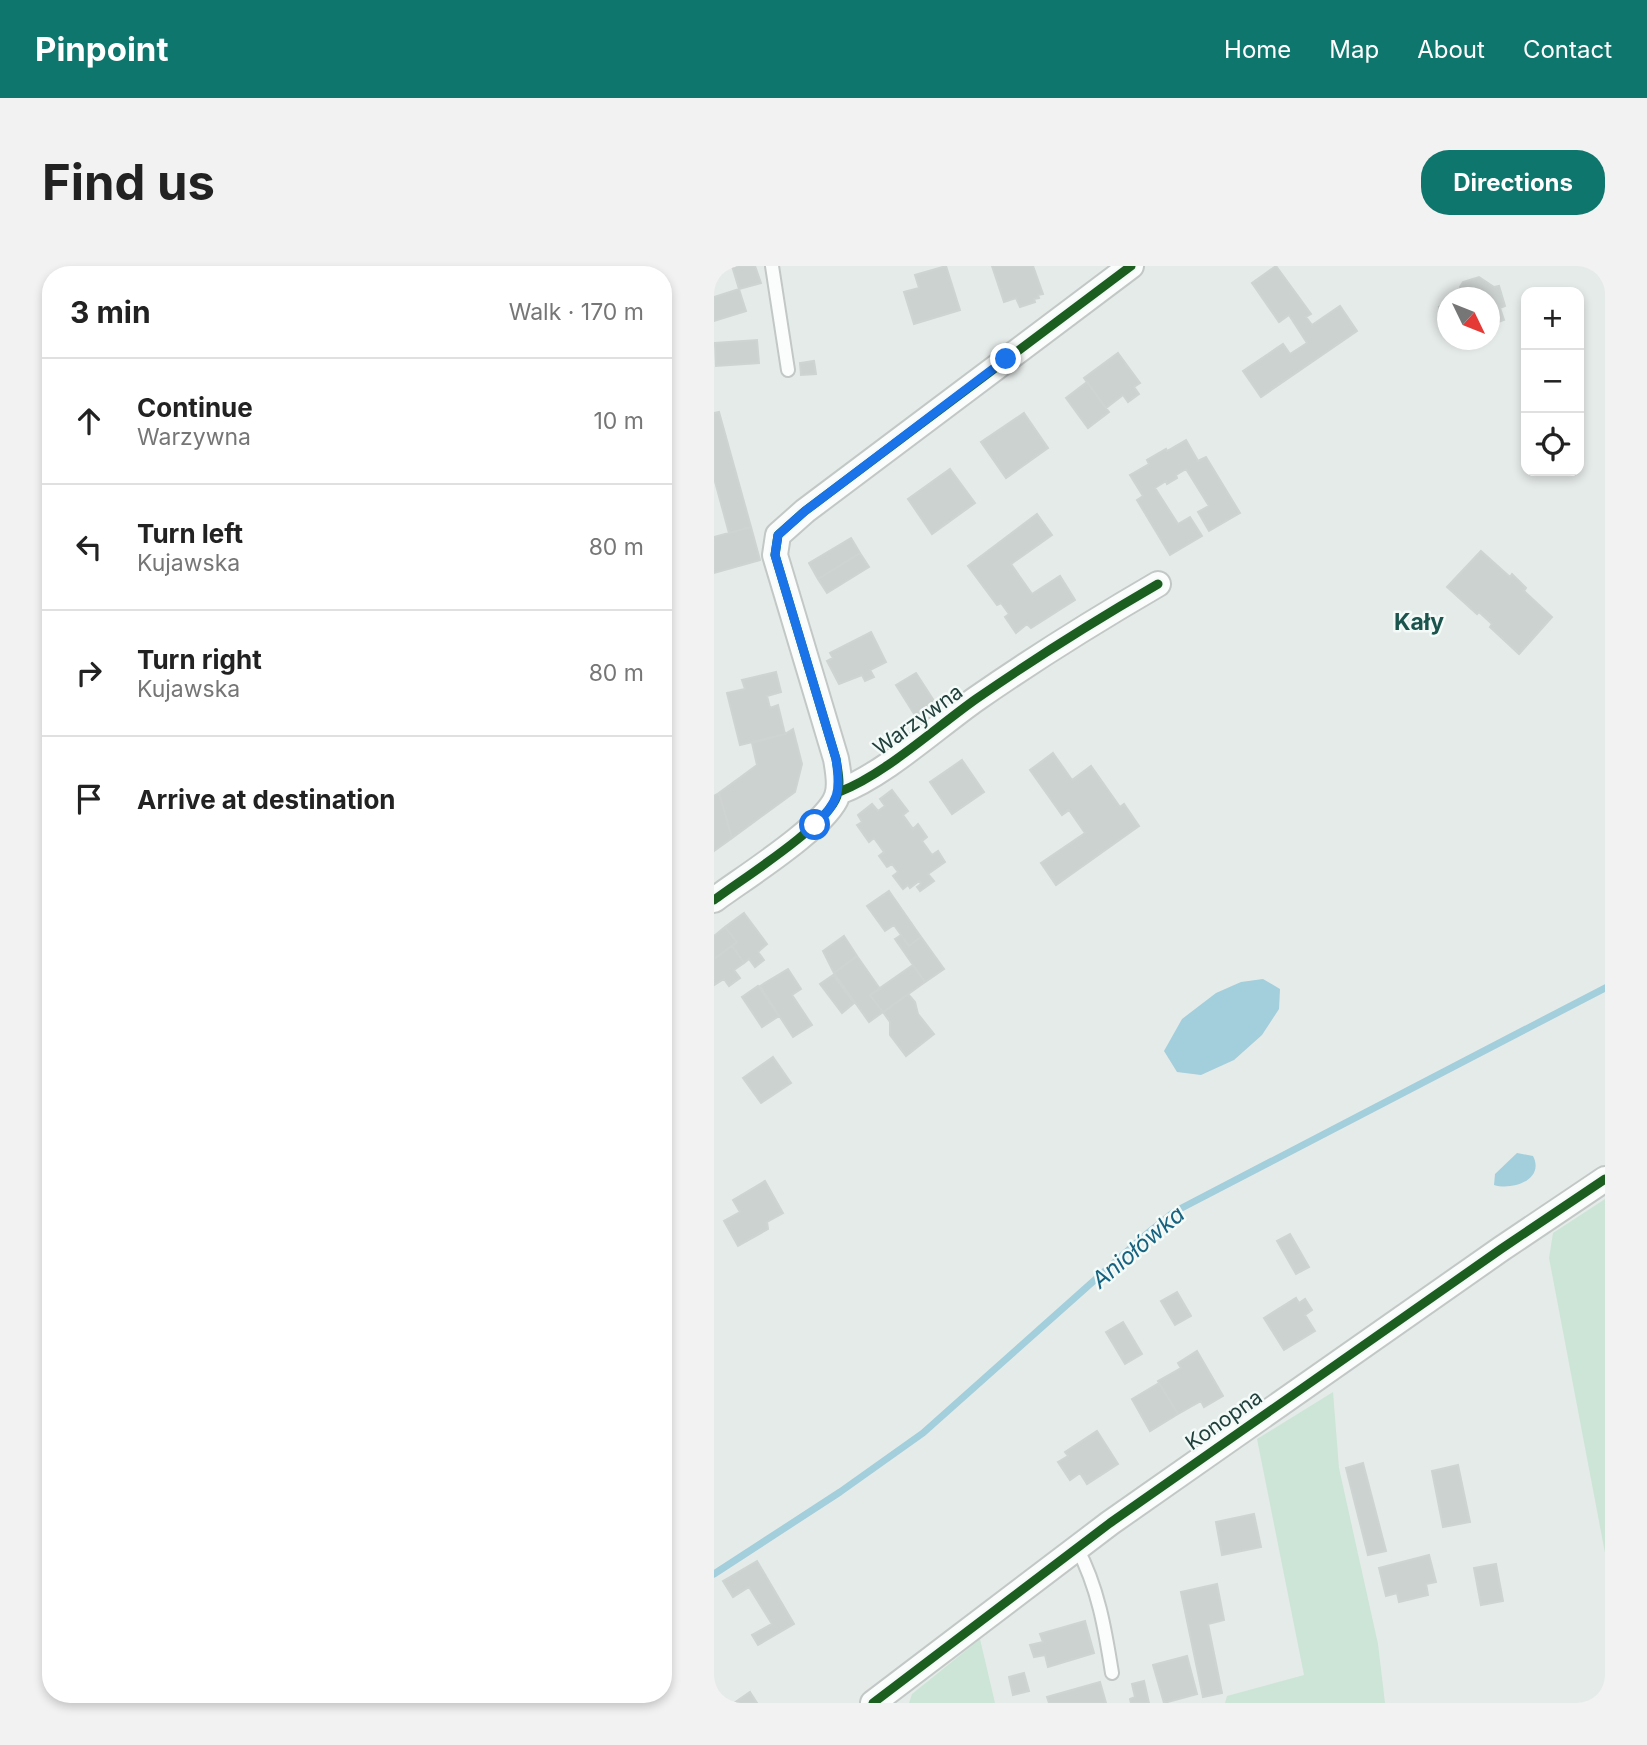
<!DOCTYPE html>
<html lang="en">
<head>
<meta charset="utf-8">
<style>
  :root { --surface:#fff; --page:#f2f2f2; --text:#222; --muted:#767676; --line:#e0e0e0; --accent:#0f766e }
  body { margin:0; font-family:Inter,sans-serif; background:var(--page); color:var(--text) }
  .controls { position:absolute; right:21px; top:21px; display:grid; overflow:hidden; border-radius:14px; box-shadow:0 4px 10px #0003 }
  .controls button { width:63px; height:63px; display:grid; place-items:center; padding:0; border:0; border-bottom:2px solid var(--line); background:var(--surface); color:var(--text); font:35px sans-serif }
  .compass { position:absolute; left:723px; top:21px; width:63px; height:63px; border-radius:50%; background:var(--surface); box-shadow:0 4px 10px #0003; rotate:133deg }
  .stop { position:absolute; width:21px; height:21px; margin:-16px; border:5px solid #1a73e8; border-radius:50%; background:#fff }
  .stop.end { background:#1a73e8; border-color:#fff; box-shadow:0 2px 7px #0008 }
  .list { margin:0; padding:0; list-style:none }
  h2 { display:flex; justify-content:space-between; align-items:center; height:91px; margin:0; padding:0 28px; font-size:30px }
  h2 small { font-size:23px; font-weight:400; color:var(--muted) }
  .list li { display:grid; grid-template-columns:46px 1fr auto; gap:21px; align-items:center; box-sizing:border-box; height:126px; padding:0 28px; border-top:2px solid var(--line) }
  .list b { display:block; font-size:26px; white-space:nowrap }
  .list p { margin:0; font-size:23px; white-space:nowrap; color:var(--muted) }
  .list em { font-size:23px; font-style:normal; color:var(--muted) }
  .icon { flex:none; width:38px; height:38px; fill:none; stroke:currentColor; stroke-width:2; stroke-linecap:round; stroke-linejoin:round }
  .map { position:relative; flex:none; width:891px; height:1437px; overflow:hidden; border-radius:28px }
  header { display:flex; align-items:center; gap:42px; box-sizing:border-box; height:98px; padding:0 35px; background:var(--accent); color:#fff }
  header strong { font-size:33px }
  nav { display:flex; gap:38px; margin-inline-start:auto; font-size:24px }
  .intro { display:flex; align-items:center; justify-content:space-between; box-sizing:border-box; height:168px; padding:0 42px }
  h1 { margin:0; font-size:49px }
  .button { padding:18px 32px; border-radius:28px; background:var(--accent); color:#fff; font-size:24px; font-weight:700 }
  main { display:flex; gap:42px; padding:0 42px }
  aside { flex:1; background:var(--surface); border-radius:28px; box-shadow:0 4px 10px #0003 }
  .map>svg:first-child { display:block }
  .green { fill:#cde5d7 }
  .water { fill:#a3cedc }
  .lines { fill:none; stroke-linecap:round; stroke-linejoin:round }
  .stream { stroke:#a3cedc; stroke-width:7 }
  .building { fill:#ccd2d0; stroke:#ced4d2; stroke-width:2 }
  .service-casing { stroke:#c2c8c6; stroke-width:16 }
  .minor-casing { stroke:#c2c8c6; stroke-width:28 }
  .service { stroke:#fbfcfc; stroke-width:12 }
  .minor { stroke:#fbfcfc; stroke-width:24 }
  .cycleway-casing { stroke:#f3faf7; stroke-width:13 }
  .cycleway { stroke:#1b5e20; stroke-width:9 }
  .route { stroke:#1a73e8; stroke-width:9 }
  .labels { text-anchor:middle; stroke-width:5; stroke-linejoin:round; paint-order:stroke }
  .street-label { font-size:21px; fill:#21403c; stroke:#f3faf7 }
  .neighbourhood-label { font-size:23px; font-weight:bold; fill:#1b544d; stroke:#f3faf7 }
  .water-label { font-size:23px; font-style:italic; fill:#166281; stroke:#f3faf7 }
</style>
</head>
<body>
<header>
<strong>Pinpoint</strong>
<nav><a>Home</a><a>Map</a><a>About</a><a>Contact</a></nav>
</header>
<div class="intro"><h1>Find us</h1><a class="button">Directions</a></div>
<main>
<aside>
<h2>3 min<small>Walk · 170 m</small></h2>
<ul class="list">
<li><svg class="icon" aria-label="ahead" viewBox="0 0 24 24"><path d="M12 20V5M6 11l6-6 6 6"/></svg><div><b>Continue</b><p>Warzywna</p></div><em>10 m</em></li>
<li><svg class="icon" aria-label="left" viewBox="0 0 24 24"><path d="M17 20v-9H6M10 6l-5 5 5 5"/></svg><div><b>Turn left</b><p>Kujawska</p></div><em>80 m</em></li>
<li><svg class="icon" aria-label="right" viewBox="0 0 24 24"><path d="M7 20v-9h11M14 6l5 5-5 5"/></svg><div><b>Turn right</b><p>Kujawska</p></div><em>80 m</em></li>
<li><svg class="icon" aria-label="arrive" viewBox="0 0 24 24"><path d="M6 21V4h12l-3 4 3 4H6"/></svg><div><b>Arrive at destination</b></div></li>
</ul>
</aside>
<div class="map">
<svg width="891" height="1437" viewBox="0 0 891 1437">
  <rect width="100%" height="100%" fill="#e5ebe9"/>
  <path class="green" d="M891 933V1287L835 992 839 967Z
    M619 1126 625 1202 664 1378 671 1437H511L513 1430 590 1409 543 1173Z
    M266 1373 281 1437H195L198 1428Z"/>
  <path class="water" d="M549 713 566 723 565 743 548 769 520 794 487 809 463 806 450 785 468 753 502 727 527 716Z
    M803 887 819 890C831 913 799 925 780 919L781 908Z"/>
  <g class="lines">
    <path class="stream" d="M0 1308 126 1226 209 1167 429 971 460 946 891 722"/>
  </g>
  <path class="building" d="M18 0H41L47 17 25 23Z
    M232 0 246 44 200 58 190 26 205 22 201 9Z
    M278 0H319L329 28 324 29 325 32 320 33 321 36 306 41 302 32 290 36Z
    M562 0 597 48 592 51 598 59 626 40 643 65 547 131 529 105 569 78 576 88 593 77 575 49 565 56 538 17Z
    M765 11 780 21 785 20 791 40 786 42 790 54 776 59V32H749L746 21 749 16Z
    M25 23 32 45 0 55V31Z
    M734 38V68H733L725 41Z
    M43 74 45 97 2 100 1 77Z
    M404 87 426 117 420 121 425 128 414 136 409 129 392 142 370 112Z
    M100 95 102 108 87 109 86 97Z
    M373 116 395 146 374 162 352 132Z
    M5 146 37 261 15 267 0 212V147Z
    M310 147 334 182 292 212 267 176Z
    M472 174 484 195 492 191 526 247 495 265 484 246 495 240 472 203 462 209 463 212 453 218 452 215 441 222 464 258 476 251 488 270 456 289 423 234 429 230 416 209 435 198 433 194 452 183 453 185Z
    M236 203 261 237 218 268 194 233Z
    M323 248 338 269 297 298 318 328 346 310 361 334 317 362 313 358 302 367 291 351 295 348 287 337 283 339 254 300Z
    M37 261 46 294 0 307V271Z
    M137 272 146 287 104 313 95 297Z
    M767 285 796 311 798 308 812 322 810 325 838 351 805 388 776 361 778 358 765 346 763 348 733 321Z
    M146 287 155 301 113 327 104 313Z
    M157 366 172 396 156 404 160 411 151 415 148 409 125 418 113 395 119 392 116 387Z
    M62 406 67 426 53 430 56 442 64 439 71 468 26 479 13 427 31 423 28 414Z
    M202 407 224 441 204 454 182 419Z
    M79 463 88 498 81 526 18 572 5 527 43 499 38 477 71 468Z
    M339 487 358 514 377 500 406 541 410 538 425 560 342 619 327 597 371 567 355 544 348 549 316 504Z
    M248 494 270 526 238 548 216 516Z
    M178 524 194 545 189 549 199 563 204 558 213 571 208 575 218 589 224 585 231 596 214 608 220 615 206 625 203 621 207 618 205 615 196 622 194 619 189 623 179 610 184 606 178 598 173 601 165 590 170 586 160 572 155 576 143 559 148 556 144 549 158 538 164 545 171 540 166 533Z
    M5 527 18 572 0 585V530Z
    M175 625 207 671 195 680 180 659 171 665 153 640Z
    M30 647 53 678 44 686 50 694 41 701 35 693 30 697 18 680 23 676 11 661Z
    M11 661 23 676 0 693V670Z
    M187 669 195 680 207 671 230 703 211 716 181 673Z
    M130 670 143 690 120 707 109 685Z
    M18 680 30 697 20 704 26 712 15 720 10 713 0 719V693Z
    M143 690 166 723 156 729 169 746 155 756 120 707Z
    M199 699 211 716 169 746 156 729Z
    M74 703 87 723 78 729 98 759 79 771 46 720Z
    M119 709 140 737 128 747 106 718Z
    M44 720 65 750 48 761 28 731Z
    M194 728 201 736 204 748 220 768 192 790 176 769V756L169 746Z
    M59 791 77 817 47 837 29 812Z
    M51 915 69 947 53 956 54 963 24 980 10 955 26 946 19 934Z
    M576 968 595 1001 582 1008 563 975Z
    M463 1026 477 1050 461 1059 447 1035Z
    M582 1032 585 1037 591 1033 598 1044 591 1049 601 1065 570 1084 550 1052Z
    M409 1056 428 1088 411 1098 392 1066Z
    M483 1085 509 1130 490 1141 487 1135 464 1148 444 1115 467 1102 464 1097Z
    M445 1117 464 1148 436 1165 418 1133Z
    M383 1165 404 1198 373 1218 366 1207 356 1214 344 1196 354 1190 351 1186Z
    M649 1197 672 1285 654 1289 632 1202Z
    M744 1199 756 1256 729 1261 718 1205Z
    M540 1248 547 1281 508 1289 502 1256Z
    M715 1289 722 1316 712 1318 714 1329 685 1336 683 1327 672 1330 665 1302Z
    M43 1295 80 1358 44 1379 38 1369 58 1358 35 1321 19 1331 9 1315Z
    M782 1298 789 1335 767 1339 760 1302Z
    M503 1318 510 1354 494 1358 508 1427 489 1431 467 1326Z
    M371 1355 380 1387 334 1401 331 1389 320 1391 316 1379 329 1376 326 1368Z
    M473 1390 483 1428 450 1437 439 1399Z
    M310 1407 315 1425 299 1429 295 1411Z
    M430 1415 435 1437H417L416 1433 421 1431 418 1418Z
    M386 1416 392 1437H335L333 1431Z
    M36 1426 43 1437H20Z"/>
  <g class="lines">
    <g class="service-casing">
      <path id="service" d="M58 0 74 104
        M363 1282C384 1321 391 1363 398 1407"/>
    </g>
    <g class="minor-casing">
      <path id="minor" d="M125 526C170 509 221 462 262 433 321 392 382 354 444 318
        M0 634C28 613 113 560 123 530 127 519 124 505 122 493L61 289 64 269 91 245 417 0
        M159 1437 396 1257 787 983 891 913"/>
    </g>
    <use href="#service" class="service"/>
    <use href="#minor" class="minor"/>
    <g class="cycleway-casing">
      <path id="cycleway" d="M125 526C170 509 221 462 262 433 321 392 382 354 444 318
        M0 634C28 613 113 560 123 530 127 519 124 505 122 493L61 289 64 269 91 245 417 0
        M159 1437 396 1257 787 983 891 913"/>
    </g>
    <use href="#cycleway" class="cycleway"/>
  </g>
  <g class="lines">
    <path class="route" d="M101 559C125 536 127 525 122 493L61 289 64 269 91 245 292 93"/>
  </g>
  <g class="labels">
    <g class="street-label">
      <text transform="translate(204 454) rotate(-36)" y="7">Warzywna</text>
      <text transform="translate(510 1154) rotate(-35)" y="7">Konopna</text>
    </g>
    <g class="neighbourhood-label">
      <text x="705" y="364">Kały</text>
    </g>
    <g class="water-label">
      <text transform="translate(424 981) rotate(-40)" y="8">Aniołówka</text>
    </g>
  </g>
</svg>
<div class="controls">
<button>+</button>
<button>−</button>
<button><svg class="icon" aria-label="locate" viewBox="0 0 24 24"><circle cx="12" cy="12" r="6"/><path d="M12 2v4M12 18v4M2 12h4M18 12h4"/></svg></button>
</div>
<svg class="compass" viewBox="-18 -18 36 36"><path d="M0-13l5 13h-10z" fill="#e53935"/><path d="M0 13l5-13h-10z" fill="#767676"/></svg>
<div class="stop" style="left:101px;top:559px"></div>
<div class="stop end" style="left:292px;top:93px"></div>
</div>
</main>
</body>
</html>
